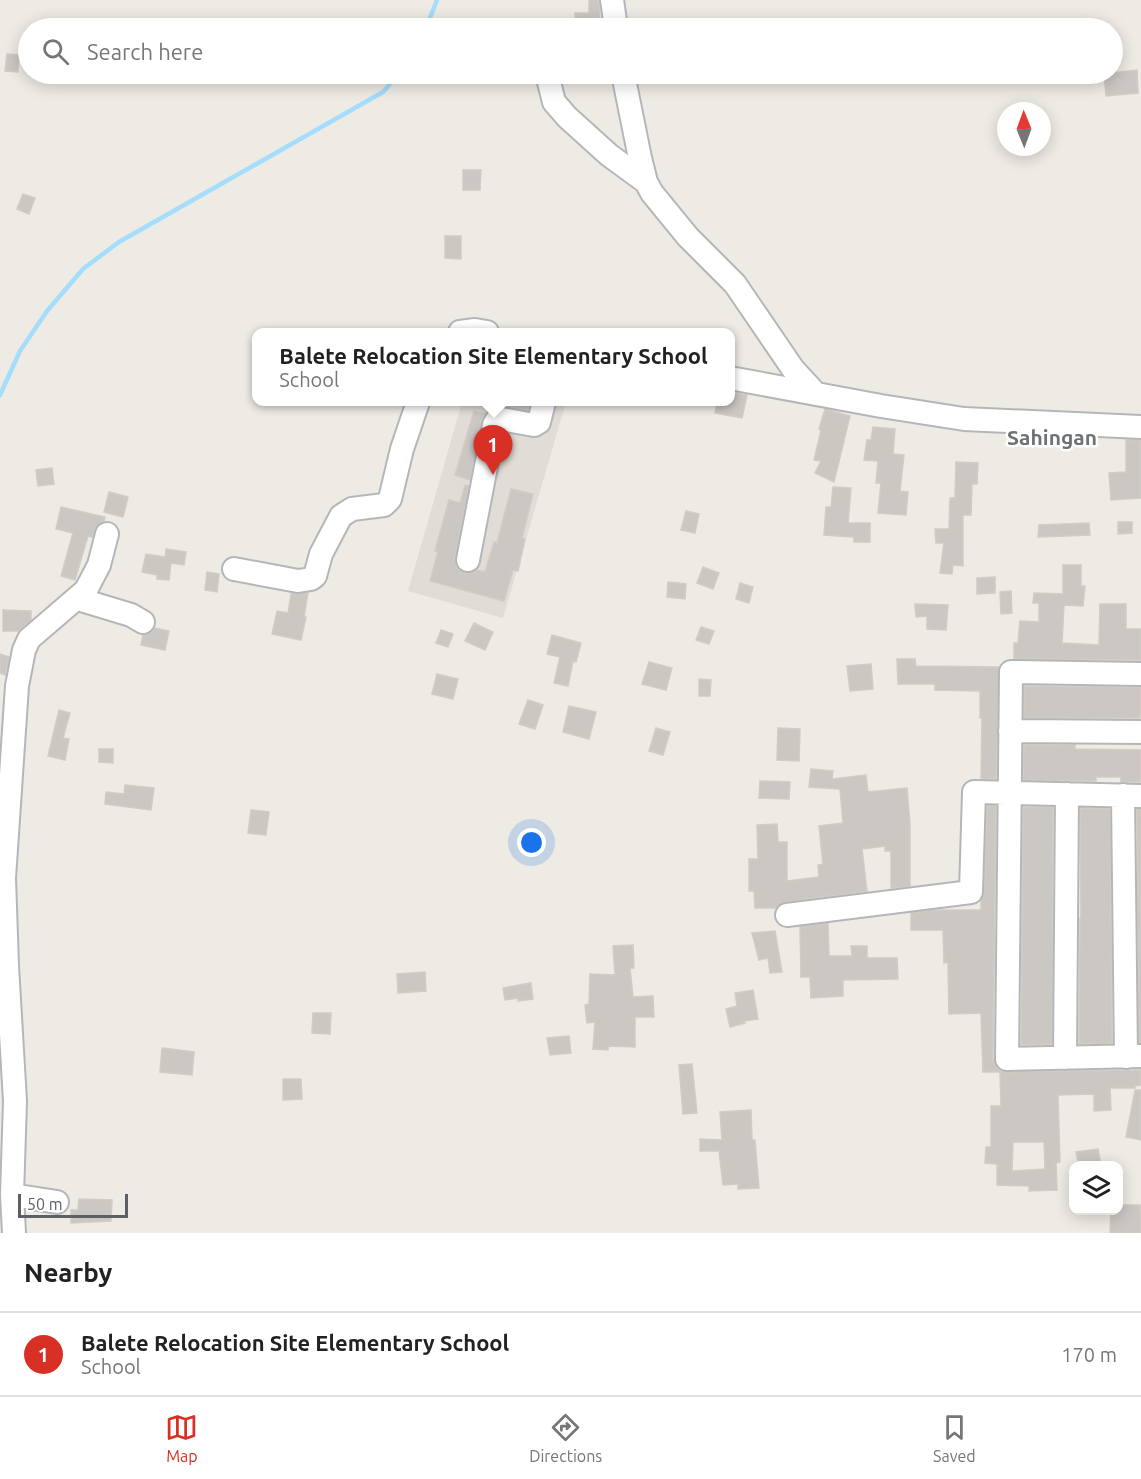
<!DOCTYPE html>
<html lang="en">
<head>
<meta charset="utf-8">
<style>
  :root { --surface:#fff; --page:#f6f6f6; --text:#222; --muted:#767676; --line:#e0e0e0; --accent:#d93025 }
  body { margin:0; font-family:Ubuntu,sans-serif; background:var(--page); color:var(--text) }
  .controls { position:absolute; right:18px; bottom:18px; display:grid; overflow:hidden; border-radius:12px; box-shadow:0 3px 15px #0003 }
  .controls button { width:54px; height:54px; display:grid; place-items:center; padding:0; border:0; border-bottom:2px solid var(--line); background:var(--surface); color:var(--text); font:30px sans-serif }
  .compass { position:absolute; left:997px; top:102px; width:54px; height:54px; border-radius:50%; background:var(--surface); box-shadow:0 3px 15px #0003; rotate:359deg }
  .scale { position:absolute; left:18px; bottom:15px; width:110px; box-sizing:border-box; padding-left:6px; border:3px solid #5c6064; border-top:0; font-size:16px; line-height:21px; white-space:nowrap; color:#5c6064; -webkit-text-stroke:4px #fff; paint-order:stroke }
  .you { position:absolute; left:532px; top:843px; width:21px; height:21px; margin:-15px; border:4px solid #fff; border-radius:50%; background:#1a73e8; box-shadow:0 0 0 9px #1a73e833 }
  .badge { display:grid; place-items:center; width:39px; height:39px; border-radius:50%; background:var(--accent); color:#fff; font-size:20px; font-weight:700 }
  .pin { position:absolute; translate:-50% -50px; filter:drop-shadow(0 2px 3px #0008) }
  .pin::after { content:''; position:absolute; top:32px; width:21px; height:18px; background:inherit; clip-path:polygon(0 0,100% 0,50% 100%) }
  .popup { position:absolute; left:252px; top:328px; width:483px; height:78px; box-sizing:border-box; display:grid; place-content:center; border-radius:12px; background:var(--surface); filter:drop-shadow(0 2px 4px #0005); font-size:20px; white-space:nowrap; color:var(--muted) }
  .popup b { font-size:22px; color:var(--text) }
  .popup::after { content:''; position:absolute; left:50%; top:100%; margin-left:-12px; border:12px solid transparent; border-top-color:var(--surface) }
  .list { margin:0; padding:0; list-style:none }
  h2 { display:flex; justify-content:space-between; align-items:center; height:78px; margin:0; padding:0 24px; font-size:26px }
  h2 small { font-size:20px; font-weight:400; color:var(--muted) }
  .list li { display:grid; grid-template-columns:39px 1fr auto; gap:18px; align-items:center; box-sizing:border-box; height:84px; padding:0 24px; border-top:2px solid var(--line) }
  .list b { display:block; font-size:22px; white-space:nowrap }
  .list p { margin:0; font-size:20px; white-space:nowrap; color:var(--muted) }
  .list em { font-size:20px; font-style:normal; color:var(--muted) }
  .icon { flex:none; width:33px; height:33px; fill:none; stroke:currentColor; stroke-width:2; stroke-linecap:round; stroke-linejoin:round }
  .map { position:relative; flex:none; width:1141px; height:1233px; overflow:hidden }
  .search { position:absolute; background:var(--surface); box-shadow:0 3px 15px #0003; left:18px; right:18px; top:18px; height:66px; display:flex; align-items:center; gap:15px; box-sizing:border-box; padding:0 21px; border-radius:33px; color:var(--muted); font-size:22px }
  .sheet { height:162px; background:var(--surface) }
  nav { display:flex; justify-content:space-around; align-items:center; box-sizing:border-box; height:84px; border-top:2px solid var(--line); background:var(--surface); font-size:16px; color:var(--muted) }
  nav a { display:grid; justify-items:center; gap:3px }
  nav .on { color:var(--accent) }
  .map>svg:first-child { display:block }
  .education { fill:#e1dcd5 }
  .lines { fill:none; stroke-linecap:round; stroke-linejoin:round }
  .stream { stroke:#a5ddfc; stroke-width:4.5 }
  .building { fill:#cbc7c3; stroke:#d2ccc2; stroke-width:1.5; fill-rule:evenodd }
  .minor-casing { stroke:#b4b7ba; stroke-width:26 }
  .minor { stroke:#fff; stroke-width:22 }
  .labels { text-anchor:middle; stroke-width:5; stroke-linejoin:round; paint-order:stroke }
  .neighbourhood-label { font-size:21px; font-weight:bold; fill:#6d7276; stroke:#fff }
</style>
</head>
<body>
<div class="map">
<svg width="1141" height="1233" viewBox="0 0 1141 1233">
  <rect width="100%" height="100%" fill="#eeebe4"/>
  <path class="education" d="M462 402H566L503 618 408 591Z"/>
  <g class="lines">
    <path class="stream" d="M426 28 437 0
      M0 395 20 351 47 311 83 269 119 242 383 92 399 74"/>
  </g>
  <path class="building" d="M589 0H599L600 28H575V13H589Z
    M7 54 19 55 18 72 5 71Z
    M1137 70 1138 93 1106 96 1104 74Z
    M463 170H481L480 190H463Z
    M23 194 35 198 29 214 17 209Z
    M445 236H461V259L445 258Z
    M730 392 747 395 742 418 715 413 717 402H730Z
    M500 402H530L528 410 500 406Z
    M825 409 850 416 834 482 815 473 821 461 814 460 821 430 819 429Z
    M474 411 485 414 481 422 470 480 455 475Z
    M873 427 895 429 893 454 904 455 900 491 908 492 906 515 878 513 881 483H876L878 461 864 460 867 440H871Z
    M1126 440H1141V498L1111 500 1109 473 1126 472Z
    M956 462 978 463 977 484H972L971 515H963V566L953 565 952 574 940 573 944 543H936L935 529H949L950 498H955Z
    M52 468 54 484 38 486 36 470Z
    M465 485 469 486 455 558 456 565 459 570 466 573 477 570 485 572 494 542 497 543 511 489 533 494 522 538 525 539 518 571 513 570 504 601 430 581 438 552 435 551 449 500 460 503Z
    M833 487 851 488 848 523H870V542H854V537L824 535 826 507H831Z
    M109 492 128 497 123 517 104 512Z
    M61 507 105 517 104 521 97 525 92 537 88 536 75 580 61 576 73 533 56 529Z
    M686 511 699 514 695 533 681 530Z
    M1118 522H1132V533L1118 534Z
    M1089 523 1090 535 1038 537 1039 525Z
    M166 549 186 552 184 565 171 563 169 580 157 579V575L142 572 146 554 165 557Z
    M1063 565H1081V586H1085L1083 606 1064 605 1062 643 1099 645 1100 604H1126V629H1141V660L1014 659V643H1018L1020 621 1039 622V603H1033L1034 593 1063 594Z
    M703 567 719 573 713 589 697 583Z
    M207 572 219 574 217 592 205 590Z
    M995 577V593L977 594V578Z
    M668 582 686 584 685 599 667 597Z
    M740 583 753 587 749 603 736 599Z
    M1011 591 1012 613 1001 614 1000 592Z
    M308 593 304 617H306L301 640 272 634 277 611 288 613 291 594Z
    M915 604 948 605 946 630 927 629V616L916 617Z
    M3 610 31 611V620L18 631H3Z
    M474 623 493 632 485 650 465 641Z
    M701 627 714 631 709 644 696 640Z
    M155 628 169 631 165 650 141 645 143 635 150 633Z
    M441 630 453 634 448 647 436 643Z
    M552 635 581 643 576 662 573 661 568 686 554 683 560 657 547 654Z
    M0 654 9 657 5 675 0 673Z
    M897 659H915L916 666 999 667 996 779H981L982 718H980V691L935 690V684H898Z
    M649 662 672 668 666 690 642 684Z
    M871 664 873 689 850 691 847 666Z
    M437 674 458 679 453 699 432 694Z
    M699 679 711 680 710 696H699Z
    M1024 686 1141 687 1140 718H1024Z
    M528 700 543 705 535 729 519 724Z
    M569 706 596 712 589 739 563 732Z
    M59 710 70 713 63 738 69 739 65 760 48 756Z
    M656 728 670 732 663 755 649 751Z
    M778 728 800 729 799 761 777 760Z
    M1024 745H1075V749L1141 750 1140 782H1121V777H1096V781L1023 780Z
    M99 749H113V763L99 762Z
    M811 769 833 771 832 779 866 775 868 792 907 788 910 824V886L891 888V851H885V846L862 849 867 891 785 902 776 908H755L754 891H749V859H758L757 825 777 824 778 842H787V881L819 877 818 865 823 864 819 826 843 823 840 789 809 787Z
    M760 781 790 782 789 799 759 798Z
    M125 785 154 788 151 810 105 804 106 792 124 794Z
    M987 806H996L993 1059 996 1066 1001 1071 1007 1072 1141 1070V1085L1135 1086V1088H1110L1111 1110 1094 1111V1094L1058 1095 1060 1162 1056 1163 1057 1190 1029 1191V1186L997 1185V1164L985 1163 986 1147H991V1106H1001L1000 1072H983L981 1013 949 1014 948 962 944 963 943 930H911V913L936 910H981V900L984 892ZM1013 1142H1044L1045 1169 1012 1171Z
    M1023 807H1053L1052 1044 1021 1045Z
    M1080 808 1110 809 1112 1043 1079 1044 1080 918H1081Z
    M1137 809H1141V1043H1139Z
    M251 810 269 812 266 835 248 833Z
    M828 923 829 956H852L851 946H867V958H897L898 979 843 980V996L811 998 810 977H801L800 927Z
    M775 931 782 972 770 973 768 958 759 960 752 933Z
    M633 945 634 968H630L633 997 653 996 654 1017H635V1047L608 1046V1050L593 1049 595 1022 587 1023 585 1005 589 1004 590 974 615 975 613 946Z
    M425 972 426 991 398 993 397 974Z
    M531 983 533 999 518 1001V998L505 1000 503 988Z
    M753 990 758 1019 744 1021 745 1023 730 1027 726 1009 737 1006 735 993Z
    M313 1013H331L330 1034 312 1033Z
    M569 1036 571 1053 550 1055 547 1038Z
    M162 1048 194 1052 192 1075 160 1072Z
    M692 1064 697 1113 683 1114 679 1065Z
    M283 1079H301L302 1099 283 1100Z
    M1135 1090H1141V1140L1126 1137Z
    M751 1110 752 1140H755L759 1188 738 1189V1184L723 1185 719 1151H700V1139L722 1140 720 1112Z
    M1098 1149 1101 1166H1079L1076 1152Z
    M79 1199 112 1200 111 1221 71 1223V1210H78Z
    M1119 1205H1140L1141 1233H1110L1111 1210H1119Z"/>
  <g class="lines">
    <g class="minor-casing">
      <path id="minor" d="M612 0 616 28
        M547 74 554 102 567 117 609 155 646 182
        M623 74 640 158 646 182 652 193 688 237 735 284 793 369 816 394
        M460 332 475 330 487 332
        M730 378 881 406 964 419 1141 427
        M468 560 494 425 497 420 501 419 534 425 539 422 544 402
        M234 569 298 581 311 579 315 576 321 554 341 516 352 509 384 505 390 499 402 449 418 402
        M78 599 131 615 143 622
        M1141 674 1011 672 1007 1059 1141 1056
        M1010 731 1141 732
        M1123 795 1126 1057
        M787 915 971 892 974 792 1141 796
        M1065 1058 1067 794
        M12 1195 57 1202
        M14 1233 12 1195 15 1101 7 966 4 878 17 686 24 650 29 639 86 590 99 565 107 534"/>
    </g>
    <use href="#minor" class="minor"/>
  </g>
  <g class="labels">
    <g class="neighbourhood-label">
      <text x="1052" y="445">Sahingan</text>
    </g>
  </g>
</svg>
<div class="controls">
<button><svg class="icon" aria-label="layers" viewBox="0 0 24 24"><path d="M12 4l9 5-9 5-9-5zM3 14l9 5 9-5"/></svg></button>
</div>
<svg class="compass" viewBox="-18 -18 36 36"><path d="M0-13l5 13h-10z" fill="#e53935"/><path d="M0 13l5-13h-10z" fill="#767676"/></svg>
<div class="scale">50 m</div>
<div class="you"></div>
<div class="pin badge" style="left:493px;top:475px">1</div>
<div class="popup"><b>Balete Relocation Site Elementary School</b>School</div>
<div class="search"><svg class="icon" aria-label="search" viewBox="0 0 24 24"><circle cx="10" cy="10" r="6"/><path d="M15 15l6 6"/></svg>Search here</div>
</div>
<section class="sheet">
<h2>Nearby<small></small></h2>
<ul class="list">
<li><span class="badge">1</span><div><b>Balete Relocation Site Elementary School</b><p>School</p></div><em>170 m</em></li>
</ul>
</section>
<nav>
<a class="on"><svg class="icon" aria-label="map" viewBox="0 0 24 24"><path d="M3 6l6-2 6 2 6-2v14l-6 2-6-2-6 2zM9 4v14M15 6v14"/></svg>Map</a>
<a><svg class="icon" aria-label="directions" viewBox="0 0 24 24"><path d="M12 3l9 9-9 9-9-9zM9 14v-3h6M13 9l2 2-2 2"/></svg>Directions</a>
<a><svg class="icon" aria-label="saved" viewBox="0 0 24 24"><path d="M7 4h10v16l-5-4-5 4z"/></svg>Saved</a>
</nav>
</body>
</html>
